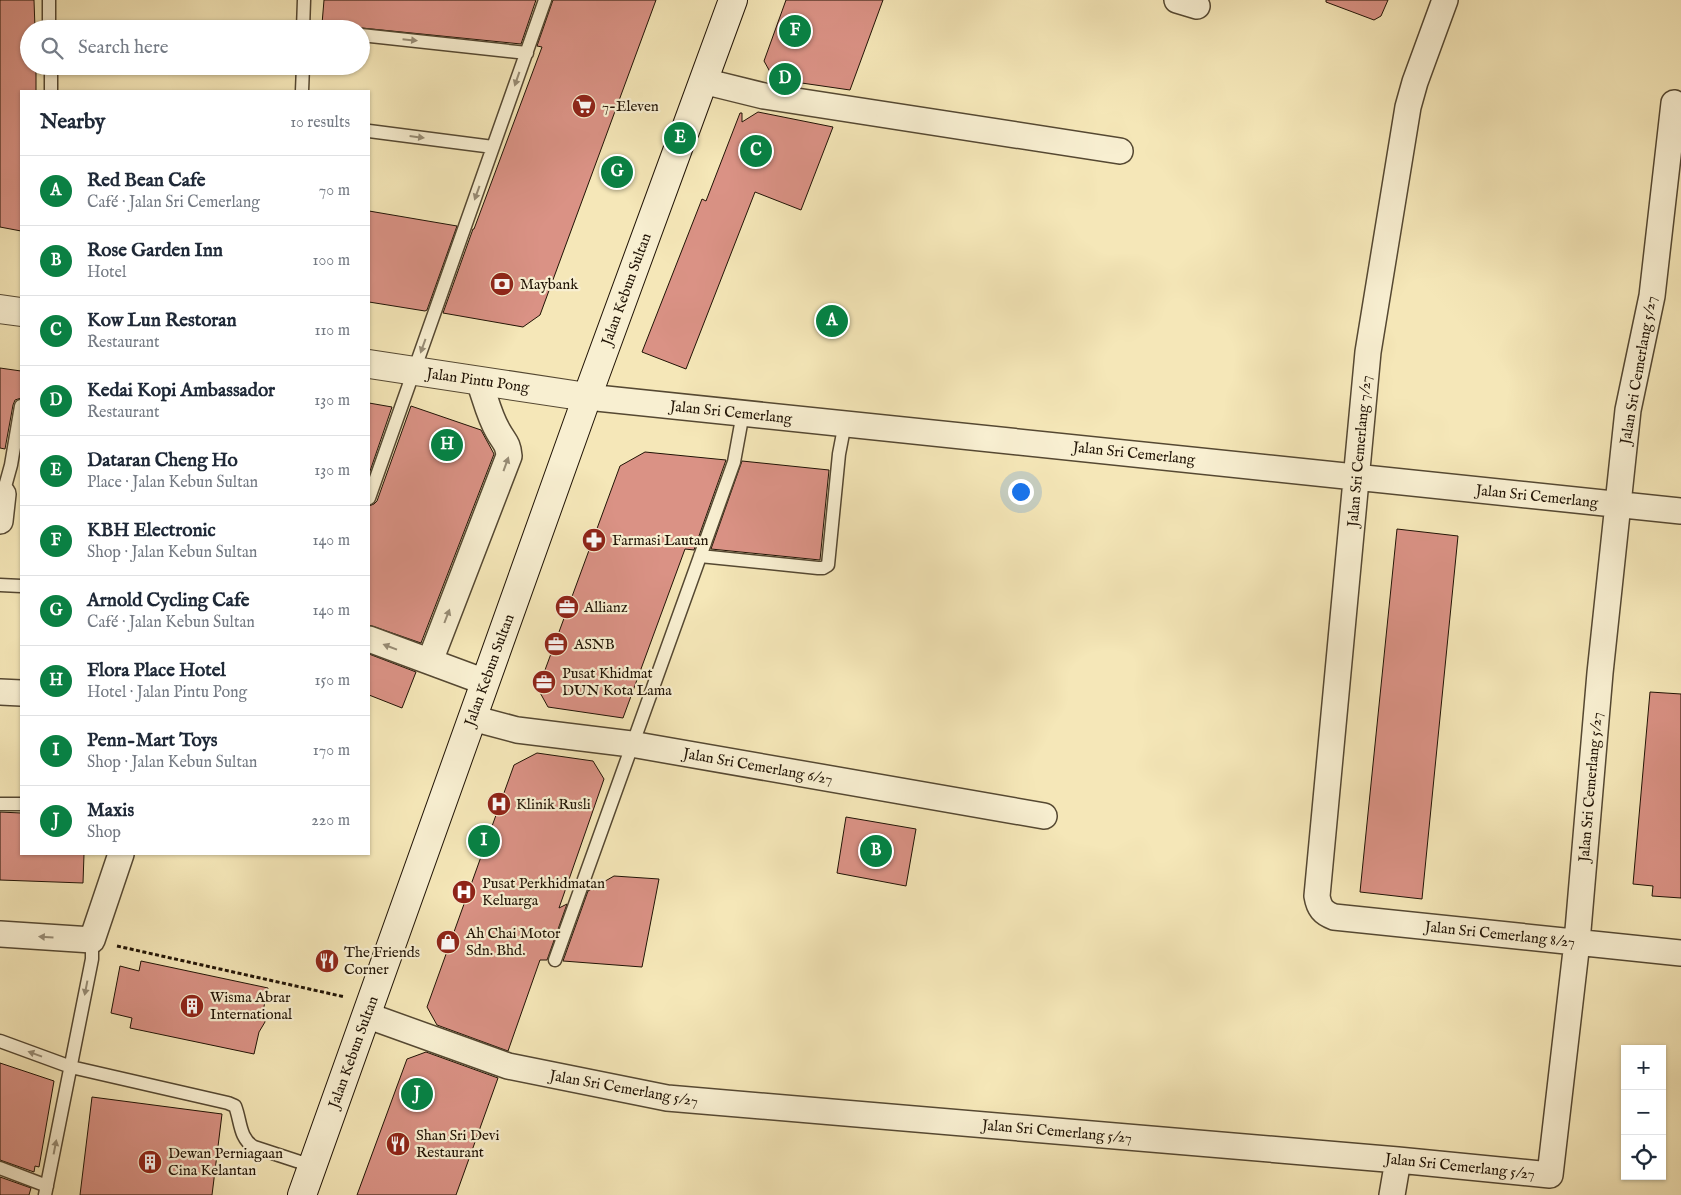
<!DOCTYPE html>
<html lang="en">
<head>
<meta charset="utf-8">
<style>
  :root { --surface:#fff; --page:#f2f2f3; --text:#1f2937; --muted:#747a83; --line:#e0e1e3; --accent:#0b8043 }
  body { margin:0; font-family:"IM FELL English",serif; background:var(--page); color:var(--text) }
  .controls { position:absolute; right:15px; bottom:15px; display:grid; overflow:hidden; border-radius:0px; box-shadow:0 1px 4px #0004 }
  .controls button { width:45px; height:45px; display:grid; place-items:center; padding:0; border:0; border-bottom:1px solid var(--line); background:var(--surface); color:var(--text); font:25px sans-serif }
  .you { position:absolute; left:1020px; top:491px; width:18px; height:18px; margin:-12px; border:4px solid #fff; border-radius:50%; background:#1a73e8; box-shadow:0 0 0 8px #1a73e833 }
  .badge { display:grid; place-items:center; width:32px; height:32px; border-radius:50%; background:var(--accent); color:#fff; font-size:16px; font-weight:700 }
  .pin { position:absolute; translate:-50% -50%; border:2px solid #fff; box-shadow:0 1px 5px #0006 }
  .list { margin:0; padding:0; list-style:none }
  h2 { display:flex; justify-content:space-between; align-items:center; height:65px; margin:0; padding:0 20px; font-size:21px }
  h2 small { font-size:16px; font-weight:400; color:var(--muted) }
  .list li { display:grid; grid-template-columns:32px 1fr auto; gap:15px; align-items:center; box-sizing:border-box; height:70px; padding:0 20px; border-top:1px solid var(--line) }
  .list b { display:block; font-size:19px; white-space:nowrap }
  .list p { margin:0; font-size:16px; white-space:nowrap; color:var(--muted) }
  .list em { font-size:16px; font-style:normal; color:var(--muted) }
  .icon { flex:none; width:28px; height:28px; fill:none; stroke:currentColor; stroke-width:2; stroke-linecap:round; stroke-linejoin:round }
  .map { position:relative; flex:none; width:1681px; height:1195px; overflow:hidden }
  .search { position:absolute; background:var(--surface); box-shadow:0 1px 4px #0004; left:20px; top:20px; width:350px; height:55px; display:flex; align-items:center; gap:12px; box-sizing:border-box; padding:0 18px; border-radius:28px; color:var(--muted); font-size:19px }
  .panel { position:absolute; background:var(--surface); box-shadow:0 1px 4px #0004; left:20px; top:90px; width:350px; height:765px; border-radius:0px }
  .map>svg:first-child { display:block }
  .building { fill:#da9285; stroke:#201305 }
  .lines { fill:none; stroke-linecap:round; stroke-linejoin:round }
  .service-casing { stroke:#554832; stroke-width:15 }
  .minor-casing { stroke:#554832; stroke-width:28 }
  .tertiary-casing { stroke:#554832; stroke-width:30 }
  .secondary-casing { stroke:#201305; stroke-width:30 }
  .path { stroke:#201305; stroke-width:3; stroke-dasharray:4 2.5; stroke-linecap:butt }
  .service { stroke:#f8efd1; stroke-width:12 }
  .minor { stroke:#f8efd1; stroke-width:25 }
  .tertiary { stroke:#f8efd1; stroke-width:28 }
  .secondary { stroke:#f8efd1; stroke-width:28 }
  .oneway { fill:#978c75 }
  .labels { text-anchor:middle; stroke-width:4.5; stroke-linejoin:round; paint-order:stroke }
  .poi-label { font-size:15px; fill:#201305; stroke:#f8efd1; text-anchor:start }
  .street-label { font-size:15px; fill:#201305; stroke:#f8efd1 }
</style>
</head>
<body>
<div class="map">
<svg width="1681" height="1195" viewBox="0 0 1681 1195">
  <rect width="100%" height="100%" fill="#f5e7b8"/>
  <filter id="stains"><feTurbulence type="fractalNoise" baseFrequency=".004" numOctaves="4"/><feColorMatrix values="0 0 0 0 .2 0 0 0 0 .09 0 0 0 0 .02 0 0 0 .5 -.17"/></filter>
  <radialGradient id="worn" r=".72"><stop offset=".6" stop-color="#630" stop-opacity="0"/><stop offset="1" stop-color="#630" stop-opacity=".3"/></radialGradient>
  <path class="building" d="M0 0H34L35 29H29V66H36V91H21V231L0 227Z
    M324 0H536L521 44 322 24Z
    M553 0H656L540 315 523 327 443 313 473 229H474L542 47 537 46Z
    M786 0H883L850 90 774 79 764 61Z
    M1326 0H1388L1381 16 1374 20 1326 2Z
    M758 112 833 127 801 210 755 192 686 369 642 352 702 199 706 201 740 113H742V122Z
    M369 211 457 226 427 310 425 311 369 302Z
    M0 368 21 371V398L15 400 13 405 5 449 0 448Z
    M369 403 392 407 369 474Z
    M411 406 481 430 494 454 421 643 369 625V506L374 504 377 501Z
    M645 452 726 460 694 550 685 549 623 718 548 707 538 689 620 466Z
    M742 461 829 470 820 560 711 549Z
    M1397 529 1458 536 1422 899 1360 892Z
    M369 654 416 672 402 708 369 695Z
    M1650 692 1681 694V898L1652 896 1653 886 1633 884Z
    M537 753 593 761 604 779 559 908 567 904 547 960H540L508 1051 437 1025 427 1007 514 765Z
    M0 812 21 813V854H84L83 883 0 880Z
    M846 817 916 829 906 886 837 873Z
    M614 876 659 879 642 967 563 961 588 891Z
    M141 961 268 988 263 1011 265 1022 259 1032 254 1054 130 1028 132 1018 111 1013 120 966 139 971Z
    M426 1052 498 1078 456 1195H357L407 1059Z
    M0 1063 54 1081 39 1167 35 1166 34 1172 0 1160Z
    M92 1097 222 1114 212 1195H80Z
    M0 1177 31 1188 29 1195H0Z"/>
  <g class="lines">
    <g class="service-casing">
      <path id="service" d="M49 0V29
        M303 29 304 0
        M361 35 527 53
        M51 66V91
        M302 91 303 66
        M369 131 493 147
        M0 494H3L11 465 21 406
        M369 498 545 0
        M700 556 818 568H823L828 565 839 454 845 423
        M0 585 21 586
        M0 804H21
        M555 960 734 462 743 413
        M0 1041 71 1067 228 1103 235 1106C241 1121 239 1138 254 1147L312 1166
        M0 1168 47 1186
        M45 1195 92 959V940"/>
    </g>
    <g class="minor-casing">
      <path id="minor" d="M1177 0 1197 6
        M1445 0 1415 82 1408 107 1368 352 1317 896C1319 908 1323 913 1334 917L1681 953
        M703 81 764 96 1120 151
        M587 397 1681 511
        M0 521 3 494
        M369 639 485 682
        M430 661 509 456C508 443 504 442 498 431 489 416 485 397 479 381
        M0 692 21 693
        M472 718 517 730 631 744 1044 816
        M0 934 92 940 121 854
        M366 1015 508 1066 667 1098 1398 1160 1550 1175 1577 942 1600 673 1628 410 1652 296 1674 103
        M1392 1195 1398 1160"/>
    </g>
    <g class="tertiary-casing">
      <path id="tertiary" d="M0 309 21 312
        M369 364 587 397"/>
    </g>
    <g class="secondary-casing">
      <path id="secondary" d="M685 131 733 0
        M302 1195 587 397 679 146"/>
    </g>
    <path class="path" d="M117 946 345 997"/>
    <use href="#service" class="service"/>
    <use href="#minor" class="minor"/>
    <use href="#tertiary" class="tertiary"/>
    <use href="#secondary" class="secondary"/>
  </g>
  <defs><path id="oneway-solid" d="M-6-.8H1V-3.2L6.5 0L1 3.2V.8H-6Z" transform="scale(1.25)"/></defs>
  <g class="oneway">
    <use href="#oneway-solid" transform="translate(410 40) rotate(6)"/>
    <use href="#oneway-solid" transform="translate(517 79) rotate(109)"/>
    <use href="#oneway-solid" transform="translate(417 137) rotate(7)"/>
    <use href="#oneway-solid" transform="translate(477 193) rotate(110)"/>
    <use href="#oneway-solid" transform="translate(423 346) rotate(110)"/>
    <use href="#oneway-solid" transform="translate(506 464) rotate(-70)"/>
    <use href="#oneway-solid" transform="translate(447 616) rotate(-69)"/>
    <use href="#oneway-solid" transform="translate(390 647) rotate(-159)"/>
    <use href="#oneway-solid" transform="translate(46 937) rotate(-176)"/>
    <use href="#oneway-solid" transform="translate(86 988) rotate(101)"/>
    <use href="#oneway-solid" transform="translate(35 1054) rotate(-160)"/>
    <use href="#oneway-solid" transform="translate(55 1147) rotate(-79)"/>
  </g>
  <defs>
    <g id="supermarket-disc" transform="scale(1.25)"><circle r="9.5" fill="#8f2418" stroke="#f8efd1"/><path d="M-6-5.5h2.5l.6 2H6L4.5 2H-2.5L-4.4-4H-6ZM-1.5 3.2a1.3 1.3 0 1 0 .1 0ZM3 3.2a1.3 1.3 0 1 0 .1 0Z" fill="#fff"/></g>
    <g id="bank-disc" transform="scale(1.25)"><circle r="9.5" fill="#8f2418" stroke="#f8efd1"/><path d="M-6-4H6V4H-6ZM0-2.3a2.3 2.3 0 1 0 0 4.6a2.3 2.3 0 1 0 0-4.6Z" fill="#fff"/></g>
    <g id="pharmacy-disc" transform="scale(1.25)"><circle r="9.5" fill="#8f2418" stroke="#f8efd1"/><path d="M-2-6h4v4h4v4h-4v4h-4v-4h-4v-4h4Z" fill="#fff"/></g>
    <g id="office-disc" transform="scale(1.25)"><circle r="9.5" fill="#8f2418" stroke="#f8efd1"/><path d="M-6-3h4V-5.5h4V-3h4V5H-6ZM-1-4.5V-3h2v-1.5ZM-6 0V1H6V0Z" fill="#fff"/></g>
    <g id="hospital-disc" transform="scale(1.25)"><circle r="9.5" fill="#8f2418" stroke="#f8efd1"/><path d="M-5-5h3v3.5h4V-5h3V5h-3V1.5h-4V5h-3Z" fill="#fff"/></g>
    <g id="shop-disc" transform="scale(1.25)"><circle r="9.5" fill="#8f2418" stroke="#f8efd1"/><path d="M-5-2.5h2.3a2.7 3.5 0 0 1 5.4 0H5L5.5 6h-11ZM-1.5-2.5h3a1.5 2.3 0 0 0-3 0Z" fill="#fff"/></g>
    <g id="restaurant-disc" transform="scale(1.25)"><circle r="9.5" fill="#8f2418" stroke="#f8efd1"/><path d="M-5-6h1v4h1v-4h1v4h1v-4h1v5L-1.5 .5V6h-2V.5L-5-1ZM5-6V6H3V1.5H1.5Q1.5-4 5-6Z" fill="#fff"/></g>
    <g id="building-disc" transform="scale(1.25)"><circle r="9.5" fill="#8f2418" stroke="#f8efd1"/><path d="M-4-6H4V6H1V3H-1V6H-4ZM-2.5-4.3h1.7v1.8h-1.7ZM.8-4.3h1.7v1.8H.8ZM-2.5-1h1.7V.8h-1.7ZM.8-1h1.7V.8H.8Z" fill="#fff"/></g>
  </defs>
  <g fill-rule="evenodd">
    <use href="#supermarket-disc" x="584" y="106"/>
    <use href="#bank-disc" x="502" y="284"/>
    <use href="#pharmacy-disc" x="594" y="540"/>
    <use href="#office-disc" x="567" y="607"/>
    <use href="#office-disc" x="556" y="644"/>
    <use href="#office-disc" x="544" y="682"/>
    <use href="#hospital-disc" x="499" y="804"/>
    <use href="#hospital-disc" x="464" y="892"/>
    <use href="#shop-disc" x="448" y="942"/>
    <use href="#restaurant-disc" x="327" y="961"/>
    <use href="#building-disc" x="192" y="1006"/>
    <use href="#restaurant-disc" x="398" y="1144"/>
    <use href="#building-disc" x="150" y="1162"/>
  </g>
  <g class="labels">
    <g class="poi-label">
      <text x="602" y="111">7-Eleven</text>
      <text x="520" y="289">Maybank</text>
      <text x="612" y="545">Farmasi Lautan</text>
      <text x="584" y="612">Allianz</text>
      <text x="574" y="649">ASNB</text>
      <text x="562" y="678">Pusat Khidmat<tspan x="562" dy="17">DUN Kota Lama</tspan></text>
      <text x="516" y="809">Klinik Rusli</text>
      <text x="482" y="888">Pusat Perkhidmatan<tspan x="482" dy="17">Keluarga</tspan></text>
      <text x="466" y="938">Ah Chai Motor<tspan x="466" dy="17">Sdn. Bhd.</tspan></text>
      <text x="344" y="957">The Friends<tspan x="344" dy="17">Corner</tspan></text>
      <text x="210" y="1002">Wisma Abrar<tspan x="210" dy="17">International</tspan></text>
      <text x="416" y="1140">Shan Sri Devi<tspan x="416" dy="17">Restaurant</tspan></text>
      <text x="168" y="1158">Dewan Perniagaan<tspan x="168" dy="17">Cina Kelantan</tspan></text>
    </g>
    <g class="street-label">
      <text transform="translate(626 289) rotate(-70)" y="5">Jalan Kebun Sultan</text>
      <text transform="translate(1638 370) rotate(-80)" y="5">Jalan Sri Cemerlang 5/27</text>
      <text transform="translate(478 380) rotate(8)" y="5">Jalan Pintu Pong</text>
      <text transform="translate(731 412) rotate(6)" y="5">Jalan Sri Cemerlang</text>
      <text transform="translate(1359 451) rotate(-85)" y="5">Jalan Sri Cemerlang 7/27</text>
      <text transform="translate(1134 453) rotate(6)" y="5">Jalan Sri Cemerlang</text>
      <text transform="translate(1537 496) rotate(6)" y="5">Jalan Sri Cemerlang</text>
      <text transform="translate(489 670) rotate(-70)" y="5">Jalan Kebun Sultan</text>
      <text transform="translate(758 766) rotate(10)" y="5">Jalan Sri Cemerlang 6/27</text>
      <text transform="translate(1590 787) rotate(-85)" y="5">Jalan Sri Cemerlang 5/27</text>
      <text transform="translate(1500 934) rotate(6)" y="5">Jalan Sri Cemerlang 8/27</text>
      <text transform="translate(353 1052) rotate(-70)" y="5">Jalan Kebun Sultan</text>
      <text transform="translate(624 1088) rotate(10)" y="5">Jalan Sri Cemerlang 5/27</text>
      <text transform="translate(1057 1131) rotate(5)" y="5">Jalan Sri Cemerlang 5/27</text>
      <text transform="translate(1460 1166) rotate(6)" y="5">Jalan Sri Cemerlang 5/27</text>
    </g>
  </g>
  <rect width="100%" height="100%" filter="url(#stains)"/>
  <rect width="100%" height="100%" fill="url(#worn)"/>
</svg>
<div class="controls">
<button>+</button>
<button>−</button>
<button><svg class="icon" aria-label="locate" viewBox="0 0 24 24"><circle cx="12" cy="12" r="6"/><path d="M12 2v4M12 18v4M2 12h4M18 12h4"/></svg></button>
</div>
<div class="you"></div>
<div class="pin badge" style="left:832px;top:321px">A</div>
<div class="pin badge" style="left:876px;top:851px">B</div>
<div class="pin badge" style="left:756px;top:151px">C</div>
<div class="pin badge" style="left:785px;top:79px">D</div>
<div class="pin badge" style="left:680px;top:138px">E</div>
<div class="pin badge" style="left:795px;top:31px">F</div>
<div class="pin badge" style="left:617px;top:172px">G</div>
<div class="pin badge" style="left:447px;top:445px">H</div>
<div class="pin badge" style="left:484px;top:841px">I</div>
<div class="pin badge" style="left:417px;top:1094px">J</div>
<div class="search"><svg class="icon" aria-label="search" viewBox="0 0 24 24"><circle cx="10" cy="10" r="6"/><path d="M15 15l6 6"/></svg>Search here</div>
<section class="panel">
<h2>Nearby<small>10 results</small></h2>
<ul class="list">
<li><span class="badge">A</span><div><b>Red Bean Cafe</b><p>Café · Jalan Sri Cemerlang</p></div><em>70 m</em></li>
<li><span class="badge">B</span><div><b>Rose Garden Inn</b><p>Hotel</p></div><em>100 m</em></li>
<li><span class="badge">C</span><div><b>Kow Lun Restoran</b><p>Restaurant</p></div><em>110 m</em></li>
<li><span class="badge">D</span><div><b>Kedai Kopi Ambassador</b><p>Restaurant</p></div><em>130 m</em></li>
<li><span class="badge">E</span><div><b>Dataran Cheng Ho</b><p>Place · Jalan Kebun Sultan</p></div><em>130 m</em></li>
<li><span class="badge">F</span><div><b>KBH Electronic</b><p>Shop · Jalan Kebun Sultan</p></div><em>140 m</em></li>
<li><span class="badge">G</span><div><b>Arnold Cycling Cafe</b><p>Café · Jalan Kebun Sultan</p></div><em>140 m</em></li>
<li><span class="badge">H</span><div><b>Flora Place Hotel</b><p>Hotel · Jalan Pintu Pong</p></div><em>150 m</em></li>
<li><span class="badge">I</span><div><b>Penn-Mart Toys</b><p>Shop · Jalan Kebun Sultan</p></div><em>170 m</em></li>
<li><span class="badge">J</span><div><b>Maxis</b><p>Shop</p></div><em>220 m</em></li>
</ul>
</section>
</div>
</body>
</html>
